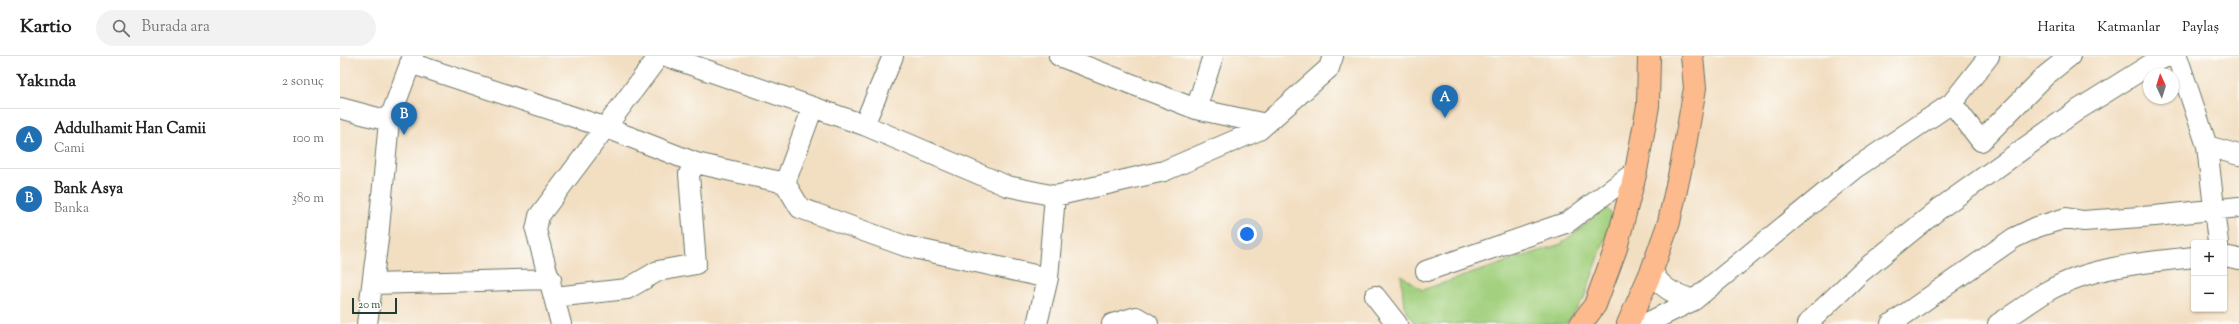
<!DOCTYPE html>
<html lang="tr">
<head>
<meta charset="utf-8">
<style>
  :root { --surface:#fff; --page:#f2f2f2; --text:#202124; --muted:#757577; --line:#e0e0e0; --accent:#1f6fb2 }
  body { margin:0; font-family:"Sorts Mill Goudy",serif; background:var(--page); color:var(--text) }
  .controls { position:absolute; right:12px; bottom:12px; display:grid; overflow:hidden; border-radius:4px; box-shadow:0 1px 3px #0004 }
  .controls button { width:36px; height:36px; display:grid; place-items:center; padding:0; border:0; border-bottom:1px solid var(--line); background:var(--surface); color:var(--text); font:20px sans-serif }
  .compass { position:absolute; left:1803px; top:12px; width:36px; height:36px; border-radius:50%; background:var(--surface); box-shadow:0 1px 3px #0004; rotate:356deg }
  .scale { position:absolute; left:12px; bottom:10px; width:45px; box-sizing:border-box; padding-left:4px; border:2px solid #1f3d34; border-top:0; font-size:11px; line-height:14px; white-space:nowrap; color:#1f3d34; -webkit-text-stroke:3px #fdfcf7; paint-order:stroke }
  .you { position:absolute; left:907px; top:178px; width:14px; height:14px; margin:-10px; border:3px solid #fff; border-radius:50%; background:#1a73e8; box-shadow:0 0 0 6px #1a73e833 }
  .badge { display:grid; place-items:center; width:26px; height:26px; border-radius:50%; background:var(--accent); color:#fff; font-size:13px; font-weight:700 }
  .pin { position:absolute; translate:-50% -33px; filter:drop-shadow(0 1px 2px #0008) }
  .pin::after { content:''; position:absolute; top:21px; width:14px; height:12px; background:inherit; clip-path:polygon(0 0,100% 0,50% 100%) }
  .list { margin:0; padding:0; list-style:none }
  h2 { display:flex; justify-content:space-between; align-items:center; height:52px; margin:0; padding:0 16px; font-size:17px }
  h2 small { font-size:13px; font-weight:400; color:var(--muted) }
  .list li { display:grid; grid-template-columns:26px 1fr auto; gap:12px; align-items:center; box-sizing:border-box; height:60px; padding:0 16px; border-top:1px solid var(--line) }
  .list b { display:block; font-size:15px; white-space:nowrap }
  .list p { margin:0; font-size:13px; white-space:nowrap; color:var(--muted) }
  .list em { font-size:13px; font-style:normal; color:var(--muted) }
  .icon { flex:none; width:22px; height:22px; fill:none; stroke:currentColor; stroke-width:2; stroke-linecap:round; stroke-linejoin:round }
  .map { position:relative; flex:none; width:1899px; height:268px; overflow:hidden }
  header { display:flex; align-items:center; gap:24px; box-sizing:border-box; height:56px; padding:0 20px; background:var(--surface); border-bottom:1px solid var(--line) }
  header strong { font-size:19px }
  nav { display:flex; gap:22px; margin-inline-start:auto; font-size:14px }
  .search { width:280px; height:36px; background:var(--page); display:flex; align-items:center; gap:10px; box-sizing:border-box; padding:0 14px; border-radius:22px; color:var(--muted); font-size:15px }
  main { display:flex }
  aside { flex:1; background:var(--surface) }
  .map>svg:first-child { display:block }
  .green { fill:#a2d07e; stroke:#608659 }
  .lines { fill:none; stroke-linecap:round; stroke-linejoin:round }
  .minor-casing { stroke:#697565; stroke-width:22 }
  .major-casing { stroke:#697565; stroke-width:24 }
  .minor { stroke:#fff; stroke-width:20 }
  .major { stroke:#fcba8d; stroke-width:22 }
</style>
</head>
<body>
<header>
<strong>Kartio</strong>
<div class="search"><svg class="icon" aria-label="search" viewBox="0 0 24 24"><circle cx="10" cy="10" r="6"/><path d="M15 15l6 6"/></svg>Burada ara</div>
<nav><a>Harita</a><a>Katmanlar</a><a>Paylaş</a></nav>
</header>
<main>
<aside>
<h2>Yakında<small>2 sonuç</small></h2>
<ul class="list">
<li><span class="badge">A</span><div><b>Addulhamit Han Camii</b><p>Cami</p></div><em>100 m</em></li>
<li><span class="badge">B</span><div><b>Bank Asya</b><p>Banka</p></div><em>380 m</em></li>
</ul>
</aside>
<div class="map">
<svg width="1899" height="268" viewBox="0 0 1899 268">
  <rect width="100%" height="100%" fill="#fdfcf7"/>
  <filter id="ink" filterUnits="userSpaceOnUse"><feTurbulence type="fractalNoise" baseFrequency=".025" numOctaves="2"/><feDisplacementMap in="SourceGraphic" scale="8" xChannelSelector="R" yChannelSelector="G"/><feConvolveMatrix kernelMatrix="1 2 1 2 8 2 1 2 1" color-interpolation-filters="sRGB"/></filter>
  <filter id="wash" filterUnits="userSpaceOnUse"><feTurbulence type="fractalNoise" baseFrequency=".012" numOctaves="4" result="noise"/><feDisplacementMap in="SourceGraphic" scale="16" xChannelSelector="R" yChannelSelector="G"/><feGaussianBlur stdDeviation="0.9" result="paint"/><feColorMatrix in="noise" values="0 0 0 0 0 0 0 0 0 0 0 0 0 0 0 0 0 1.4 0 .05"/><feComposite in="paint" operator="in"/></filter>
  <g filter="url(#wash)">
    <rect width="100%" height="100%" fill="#f2dec1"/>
    <path class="green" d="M1266 151 1273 161 1244 242 1226 268H1075L1064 250 1061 219 1082 234 1221 188Z"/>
  </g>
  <g filter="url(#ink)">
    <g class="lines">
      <g class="minor-casing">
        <path id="minor" d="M326 0 524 69 667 130 715 140 824 115 919 74 989 12 993 0
          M719 0 856 53 926 68
          M1837 0 1867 90 1878 187
          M70 7 267 72 356 107 445 127 460 152 565 190 708 222
          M1612 47 1641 85 1705 20 1730 0
          M0 52 49 65
          M856 53 873 0
          M524 69 553 0
          M1867 90 1899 99
          M445 127 473 51
          M1884 200 1899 203
          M1312 214C1320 233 1335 238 1354 244
          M1086 215 1228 166 1296 115
          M33 228 211 223
          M1035 240 1057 268
          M214 241 287 233 318 215 356 208 349 118 356 107
          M27 268 38 183 49 65 73 0
          M221 268 196 174 199 160 319 0
          M697 268 708 222 715 140
          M772 268 796 261 808 268
          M1305 268 1354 244 1514 113 1612 47 1649 0
          M1467 268 1520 217 1599 153 1736 55 1811 8 1828 0
          M1551 268 1674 182 1697 171 1726 162 1743 165 1815 160 1899 151
          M1658 268C1674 258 1690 246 1706 236 1748 211 1806 206 1854 201"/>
      </g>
      <g class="major-casing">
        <path id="major" d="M1241 268 1255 249 1276 192 1296 115 1308 50 1309 0
          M1288 268 1312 214 1329 166 1342 106 1355 32 1352 0"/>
      </g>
      <use href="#minor" class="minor"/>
      <use href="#major" class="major"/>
    </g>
  </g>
</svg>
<div class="controls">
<button>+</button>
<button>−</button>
</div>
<svg class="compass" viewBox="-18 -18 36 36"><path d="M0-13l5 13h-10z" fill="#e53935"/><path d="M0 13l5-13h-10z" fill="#757577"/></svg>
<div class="scale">20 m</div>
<div class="you"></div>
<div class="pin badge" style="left:1105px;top:62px">A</div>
<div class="pin badge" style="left:64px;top:79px">B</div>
</div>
</main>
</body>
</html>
